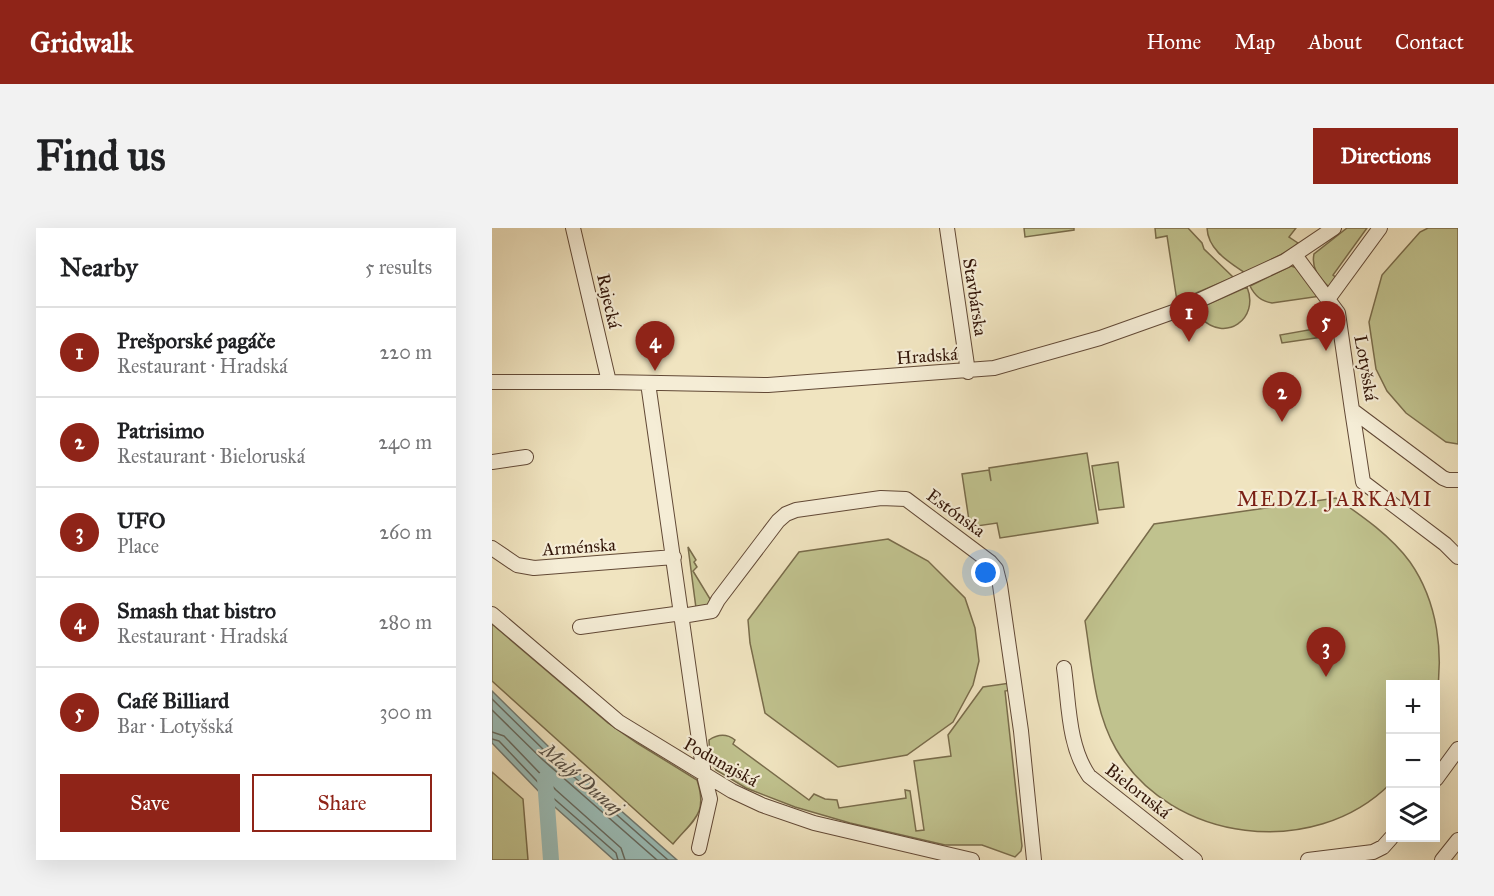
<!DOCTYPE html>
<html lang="en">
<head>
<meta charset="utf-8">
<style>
  :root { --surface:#fff; --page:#f2f2f2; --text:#202124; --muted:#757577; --line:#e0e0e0; --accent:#8f2418 }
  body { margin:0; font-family:"IM FELL Great Primer",serif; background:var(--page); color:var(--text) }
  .controls { position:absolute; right:18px; bottom:18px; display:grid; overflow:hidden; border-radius:0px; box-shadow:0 6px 24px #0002 }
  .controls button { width:54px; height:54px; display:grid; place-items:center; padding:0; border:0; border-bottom:2px solid var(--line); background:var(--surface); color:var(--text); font:30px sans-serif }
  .you { position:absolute; left:494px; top:345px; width:21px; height:21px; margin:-15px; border:4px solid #fff; border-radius:50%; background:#1a73e8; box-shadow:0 0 0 9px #1a73e833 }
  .badge { display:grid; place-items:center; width:39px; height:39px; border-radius:50%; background:var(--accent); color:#fff; font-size:20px; font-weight:700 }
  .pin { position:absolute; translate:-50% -50px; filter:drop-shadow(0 2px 3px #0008) }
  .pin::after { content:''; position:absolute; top:32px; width:21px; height:18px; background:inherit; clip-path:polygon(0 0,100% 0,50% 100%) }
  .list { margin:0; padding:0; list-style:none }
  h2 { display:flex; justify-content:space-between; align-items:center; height:78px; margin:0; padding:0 24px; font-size:26px }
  h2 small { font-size:20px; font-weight:400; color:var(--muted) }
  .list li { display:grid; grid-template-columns:39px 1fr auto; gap:18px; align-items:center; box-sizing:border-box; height:90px; padding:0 24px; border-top:2px solid var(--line) }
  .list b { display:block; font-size:22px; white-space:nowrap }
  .list p { margin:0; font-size:20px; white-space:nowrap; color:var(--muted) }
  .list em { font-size:20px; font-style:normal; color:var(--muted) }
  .actions { display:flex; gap:12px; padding:18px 24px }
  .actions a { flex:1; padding:14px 0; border:2px solid var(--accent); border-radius:0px; text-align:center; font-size:21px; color:var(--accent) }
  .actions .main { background:var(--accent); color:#fff }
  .icon { flex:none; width:33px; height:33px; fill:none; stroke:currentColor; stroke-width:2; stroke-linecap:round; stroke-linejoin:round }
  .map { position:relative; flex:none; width:966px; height:632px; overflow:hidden; border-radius:0px }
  header { display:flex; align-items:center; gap:36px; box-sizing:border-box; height:84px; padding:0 30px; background:var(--accent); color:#fff }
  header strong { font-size:28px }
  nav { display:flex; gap:33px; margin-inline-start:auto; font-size:21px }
  .intro { display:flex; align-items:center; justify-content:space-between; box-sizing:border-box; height:144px; padding:0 36px }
  h1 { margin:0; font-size:42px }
  .button { padding:15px 27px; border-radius:0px; background:var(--accent); color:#fff; font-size:21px; font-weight:700 }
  main { display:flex; gap:36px; padding:0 36px }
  aside { flex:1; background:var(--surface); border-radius:0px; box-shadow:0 6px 24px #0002 }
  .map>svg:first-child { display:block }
  .green { fill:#c0c28e; stroke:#796c4b; stroke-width:1.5 }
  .water { fill:#9bbeb9; stroke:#717a72; stroke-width:1.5 }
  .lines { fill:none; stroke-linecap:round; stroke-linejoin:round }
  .shore { stroke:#666a60; stroke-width:1.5 }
  .river { stroke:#9bbeb9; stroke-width:16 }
  .minor-casing { stroke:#624936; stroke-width:16 }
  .minor { stroke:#f5edd6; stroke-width:14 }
  .labels { text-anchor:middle; stroke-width:4.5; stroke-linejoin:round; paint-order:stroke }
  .street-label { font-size:18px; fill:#321508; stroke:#f5edd6 }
  .water-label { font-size:20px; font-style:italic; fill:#575046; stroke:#f5edd6 }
  .quarter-label { font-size:21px; letter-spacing:1.5px; fill:#7a1f14; stroke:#f5edd6 }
</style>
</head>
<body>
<header>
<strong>Gridwalk</strong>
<nav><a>Home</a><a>Map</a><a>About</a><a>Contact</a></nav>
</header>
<div class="intro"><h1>Find us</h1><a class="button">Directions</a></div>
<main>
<aside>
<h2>Nearby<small>5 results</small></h2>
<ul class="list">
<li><span class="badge">1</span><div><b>Prešporské pagáče</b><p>Restaurant · Hradská</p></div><em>220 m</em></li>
<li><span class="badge">2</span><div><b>Patrisimo</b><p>Restaurant · Bieloruská</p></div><em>240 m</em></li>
<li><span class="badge">3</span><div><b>UFO</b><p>Place</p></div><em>260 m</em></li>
<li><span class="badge">4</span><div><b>Smash that bistro</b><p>Restaurant · Hradská</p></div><em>280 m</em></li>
<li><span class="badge">5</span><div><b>Café Billiard</b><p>Bar · Lotyšská</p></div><em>300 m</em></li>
</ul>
<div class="actions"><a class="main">Save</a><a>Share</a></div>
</aside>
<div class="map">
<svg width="966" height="632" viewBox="0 0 966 632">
  <rect width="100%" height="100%" fill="#f0e4c0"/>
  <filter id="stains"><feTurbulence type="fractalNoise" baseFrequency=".00333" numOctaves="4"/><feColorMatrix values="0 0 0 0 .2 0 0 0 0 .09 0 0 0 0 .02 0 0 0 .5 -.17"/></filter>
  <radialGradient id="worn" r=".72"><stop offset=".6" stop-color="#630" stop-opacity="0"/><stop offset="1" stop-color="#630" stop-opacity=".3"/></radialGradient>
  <path class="green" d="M532 0H582V2L533 9Z
    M663 0H696L710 15 712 21 741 49 740 50 685 73 675 8 664 10Z
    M715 0H804L797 9 806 15 800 21 753 45C737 34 716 22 715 0Z
    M855 0H875L841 47 846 51 837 59C827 50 819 40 822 26Z
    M936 0H966V216L954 214 914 185 895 163 884 141 877 94 890 47 928 4Z
    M799 38 805 40 829 68 780 75C769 73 763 68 758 58Z
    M755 59C768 91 733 115 709 90L695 92 692 91 694 86Z
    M834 92 837 108 790 115 788 107 828 100 827 93Z
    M595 225 606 295 508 310 505 295 478 299 470 246 497 242 499 253 497 240Z
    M626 234 632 279 607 282 600 238Z
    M844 270C870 288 899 308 918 334 946 374 952 426 944 472V457H898V556C822 632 679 615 624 521 602 483 600 436 593 393L662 296Z
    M396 311 436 333 473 370 483 400 487 433 481 457 461 494 415 527 346 539 273 485 258 415 256 392 307 324Z
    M196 319 204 332 202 334 205 339 201 343 218 371 223 368 215 378 204 380Z
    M0 396 116 495 145 515 205 552C216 586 202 591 181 616L0 453Z
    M518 455 519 462 513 463 530 618 529 623 523 629 490 617H453L358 595 303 579 254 560 224 542 218 532 217 512C226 506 234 505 243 512L241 516 317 572 322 566 333 571 345 572 347 580 414 570 413 562 418 563 424 603 432 602 422 533 459 528 456 507 491 459Z
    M0 544 31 571 36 632H0Z"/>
  <path class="water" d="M0 463 60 522 185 632H122L55 572 0 515Z"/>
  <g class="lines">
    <path class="shore" d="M0 471 56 526 176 632
      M0 482 51 532 165 632
      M0 504 12 508 64 562 129 620 133 632
      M0 511 7 513 59 568 124 625 126 632"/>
    <path class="river" d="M53 551 59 632"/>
    <g class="minor-casing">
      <path id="minor" d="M81 0 117 154
        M455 0 476 144
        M803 27 846 85 860 182 951 250 956 252H966
        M836 71 888 0
        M0 154H117L276 157 502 140 608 110 684 83 793 33 842 0
        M156 155 212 547 218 571 207 620
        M860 182 871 254 953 316 966 329
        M0 234 34 229
        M0 320 25 337 42 340 182 329
        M0 386 127 494 240 563 270 577 322 595 480 632
        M190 388 220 383 226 372 286 293 294 286 304 282 389 270 414 271 498 334 504 341 508 357 529 503 542 632
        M88 399 190 385
        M572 440C577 475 576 518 597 548L703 632
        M944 551 966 521
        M816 632 881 624 891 619 899 610
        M950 632 966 612"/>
    </g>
    <use href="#minor" class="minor"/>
  </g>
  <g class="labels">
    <g class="street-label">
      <text transform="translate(483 69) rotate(81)" y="6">Stavbárska</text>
      <text transform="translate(117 73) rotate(77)" y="6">Rajecká</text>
      <text transform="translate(435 128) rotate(-4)" y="6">Hradská</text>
      <text transform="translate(874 140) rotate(80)" y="6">Lotyšská</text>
      <text transform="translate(464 285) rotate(36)" y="6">Estónska</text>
      <text transform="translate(87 319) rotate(-4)" y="6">Arménska</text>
      <text transform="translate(229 534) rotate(29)" y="6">Podunajská</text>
      <text transform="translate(646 563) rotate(38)" y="6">Bieloruská</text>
    </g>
    <g class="water-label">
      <text transform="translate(90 551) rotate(40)" y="7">Malý Dunaj</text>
    </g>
    <g class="quarter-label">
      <text x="843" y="278">MEDZI JARKAMI</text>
    </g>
  </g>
  <rect width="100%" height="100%" filter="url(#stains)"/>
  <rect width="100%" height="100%" fill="url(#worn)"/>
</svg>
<div class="controls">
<button>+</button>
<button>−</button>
<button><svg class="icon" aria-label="layers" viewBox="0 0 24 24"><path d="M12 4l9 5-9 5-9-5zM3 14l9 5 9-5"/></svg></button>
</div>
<div class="you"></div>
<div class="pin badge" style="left:697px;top:114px">1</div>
<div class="pin badge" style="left:790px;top:194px">2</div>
<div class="pin badge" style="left:834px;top:449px">3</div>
<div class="pin badge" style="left:163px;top:143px">4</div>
<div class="pin badge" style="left:834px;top:123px">5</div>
</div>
</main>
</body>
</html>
